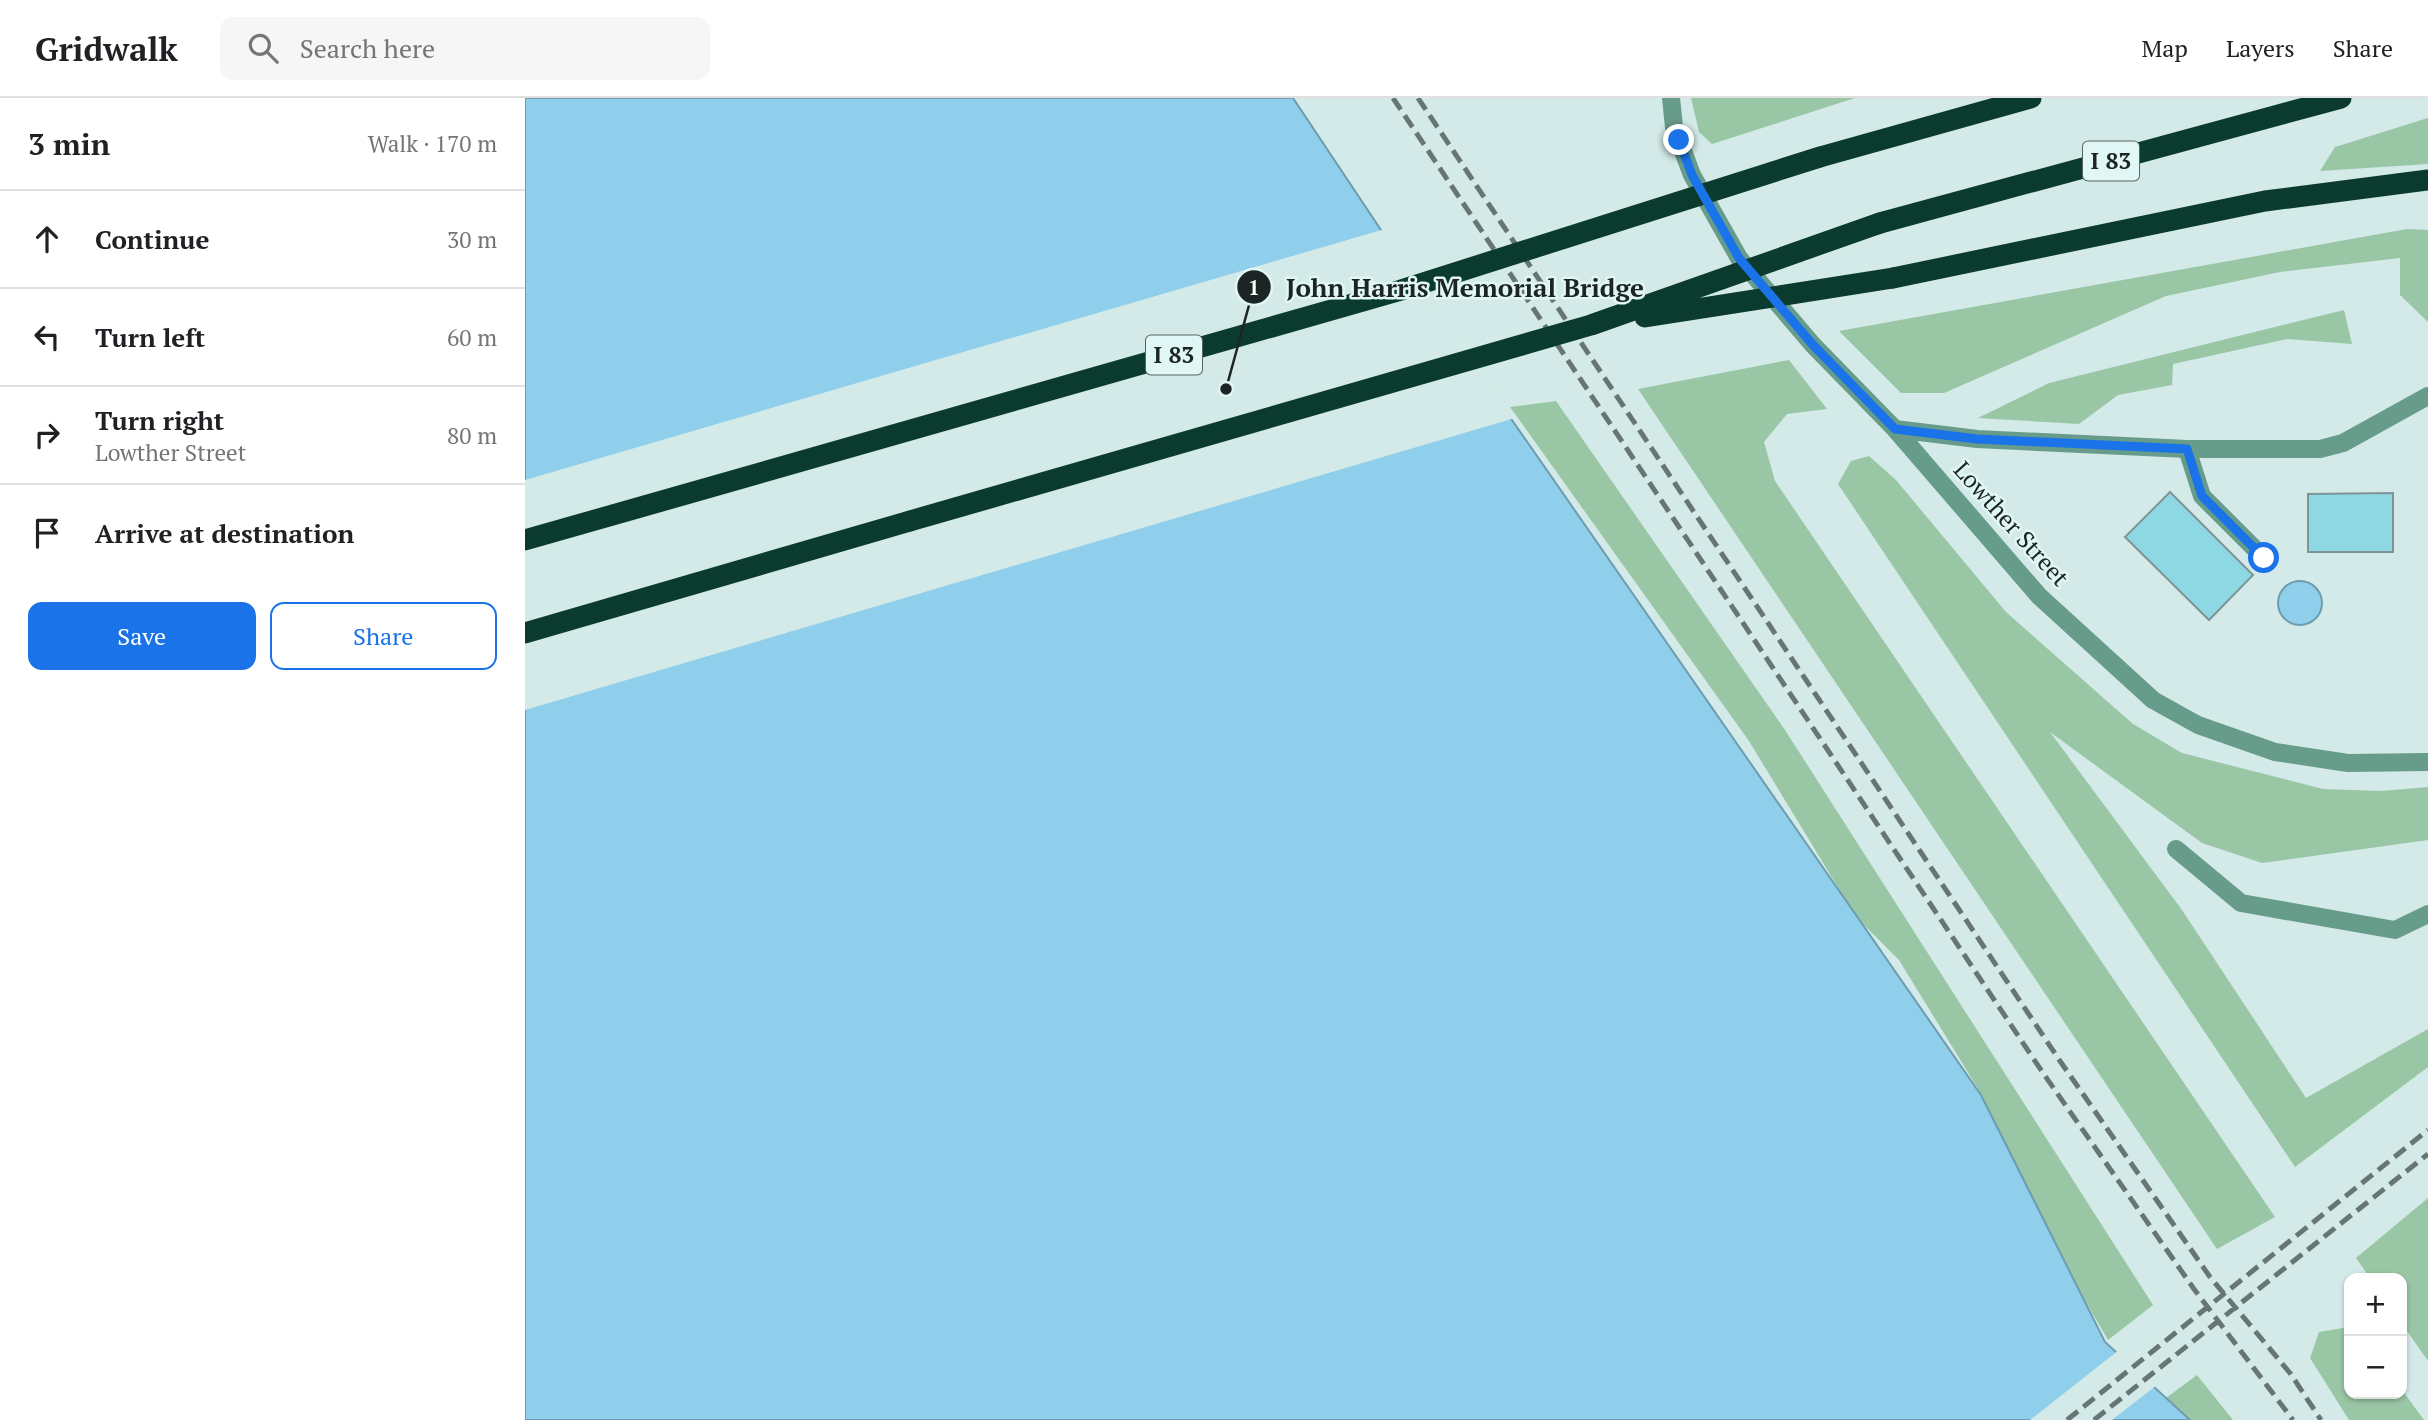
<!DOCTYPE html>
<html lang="en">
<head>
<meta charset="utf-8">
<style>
  :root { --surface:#fff; --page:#f6f6f6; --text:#202124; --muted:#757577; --line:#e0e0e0; --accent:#1a73e8 }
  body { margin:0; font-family:"PT Serif",serif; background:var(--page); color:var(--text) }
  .controls { position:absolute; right:21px; bottom:21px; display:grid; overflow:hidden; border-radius:14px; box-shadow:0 2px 5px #0004 }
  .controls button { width:63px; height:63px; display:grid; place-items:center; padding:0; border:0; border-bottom:2px solid var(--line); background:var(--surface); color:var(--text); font:35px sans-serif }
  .stop { position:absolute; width:21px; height:21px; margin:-16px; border:5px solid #1a73e8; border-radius:50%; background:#fff }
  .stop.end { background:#1a73e8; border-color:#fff; box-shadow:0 2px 7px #0008 }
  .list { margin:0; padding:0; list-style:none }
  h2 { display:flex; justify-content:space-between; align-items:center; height:91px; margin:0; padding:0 28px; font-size:30px }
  h2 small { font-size:23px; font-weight:400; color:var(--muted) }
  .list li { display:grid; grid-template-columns:46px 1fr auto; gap:21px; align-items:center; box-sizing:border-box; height:98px; padding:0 28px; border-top:2px solid var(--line) }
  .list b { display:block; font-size:26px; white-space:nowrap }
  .list p { margin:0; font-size:23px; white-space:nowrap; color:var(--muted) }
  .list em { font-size:23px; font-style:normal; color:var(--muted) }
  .actions { display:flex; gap:14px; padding:21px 28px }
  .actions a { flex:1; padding:16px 0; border:2px solid var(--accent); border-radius:14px; text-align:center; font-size:24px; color:var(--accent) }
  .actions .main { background:var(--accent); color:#fff }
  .icon { flex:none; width:38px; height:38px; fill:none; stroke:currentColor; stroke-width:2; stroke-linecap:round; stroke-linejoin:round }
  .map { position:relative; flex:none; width:1903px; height:1322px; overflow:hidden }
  header { display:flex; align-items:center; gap:42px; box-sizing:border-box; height:98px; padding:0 35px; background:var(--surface); border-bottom:2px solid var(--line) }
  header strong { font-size:33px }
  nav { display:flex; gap:38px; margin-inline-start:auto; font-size:24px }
  .search { width:490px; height:63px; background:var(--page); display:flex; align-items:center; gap:18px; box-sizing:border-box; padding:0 24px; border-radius:14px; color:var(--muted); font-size:26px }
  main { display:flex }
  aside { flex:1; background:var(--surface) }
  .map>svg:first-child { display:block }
  .green { fill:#99c6a5 }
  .water { fill:#90cfeb; stroke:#6d9caf; stroke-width:2 }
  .pier { fill:#d3eae8 }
  .building { fill:#8ed8e4; stroke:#7f9497; stroke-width:2 }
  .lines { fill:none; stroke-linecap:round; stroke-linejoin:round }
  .minor { stroke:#679b8a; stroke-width:18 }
  .highway { stroke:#0b3a2e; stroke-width:21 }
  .rail { stroke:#677674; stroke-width:5; stroke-dasharray:14 7; stroke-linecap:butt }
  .highway-bridge { stroke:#0b3a2e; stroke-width:21 }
  .route { stroke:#1a73e8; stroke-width:9 }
  .labels { text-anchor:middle; stroke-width:5; stroke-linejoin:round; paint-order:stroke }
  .shield { fill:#e0f7f5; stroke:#576463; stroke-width:2 }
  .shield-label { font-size:23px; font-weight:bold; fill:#1c2524 }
  .street-label { font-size:24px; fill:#1c2524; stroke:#e0f7f5 }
  .leader { fill:none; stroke:#1c2524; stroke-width:2.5 }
  .callout-dot { fill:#1c2524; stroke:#e0f7f5; stroke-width:2.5 }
  .mark-label { font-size:21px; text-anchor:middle; font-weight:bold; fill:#fff }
  .callout-label { font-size:26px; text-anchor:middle; font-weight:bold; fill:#1c2524; stroke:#e0f7f5; stroke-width:5; stroke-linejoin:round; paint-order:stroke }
</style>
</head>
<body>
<header>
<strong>Gridwalk</strong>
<div class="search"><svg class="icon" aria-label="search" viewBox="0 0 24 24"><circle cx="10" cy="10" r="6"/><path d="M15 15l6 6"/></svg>Search here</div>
<nav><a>Map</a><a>Layers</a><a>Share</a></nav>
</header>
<main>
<aside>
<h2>3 min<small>Walk · 170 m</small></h2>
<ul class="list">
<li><svg class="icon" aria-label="ahead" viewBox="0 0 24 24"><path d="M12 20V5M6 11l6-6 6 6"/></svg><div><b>Continue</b></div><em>30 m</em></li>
<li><svg class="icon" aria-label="left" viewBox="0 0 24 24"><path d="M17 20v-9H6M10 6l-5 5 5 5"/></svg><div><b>Turn left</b></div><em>60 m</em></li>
<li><svg class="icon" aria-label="right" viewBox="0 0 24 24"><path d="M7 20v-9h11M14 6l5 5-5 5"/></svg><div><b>Turn right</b><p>Lowther Street</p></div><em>80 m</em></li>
<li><svg class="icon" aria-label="arrive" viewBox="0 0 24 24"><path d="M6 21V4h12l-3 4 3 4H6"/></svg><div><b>Arrive at destination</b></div></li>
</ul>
<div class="actions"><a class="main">Save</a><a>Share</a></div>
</aside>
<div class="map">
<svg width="1903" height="1322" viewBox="0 0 1903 1322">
  <rect width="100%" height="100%" fill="#d3eae8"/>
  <path class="green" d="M1166 0H1330L1187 46 1174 34Z
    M1903 20V66L1795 73 1810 49Z
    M1882 131 1903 132V224L1875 197V160L1755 174 1641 198 1419 295H1376L1314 233Z
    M1819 212 1827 246 1762 241 1648 266 1647 287 1593 297 1554 326 1453 320 1524 285Z
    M1264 262 1302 311 1262 316 1239 344 1250 383 1750 1119 1692 1151 1113 291Z
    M1031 303 1260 632 1628 1207 1583 1242 1493 1088 1455 994 1374 862 1331 819 1224 643 985 309Z
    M1344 358 1371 382 1481 514 1608 626 1657 655 1798 691 1856 693 1903 689V742L1737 765 1677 745 1525 634 1657 812 1781 1000 1903 931V969L1770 1069 1313 386 1326 363Z
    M1903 1100V1263L1877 1226V1180H1845L1831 1160Z
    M1824 1229V1296H1877V1292L1899 1322H1824L1785 1260 1794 1234Z
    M1672 1277 1708 1322H1639L1629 1309Z"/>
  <path class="water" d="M0 0H768L880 168 1456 997 1580 1244 1665 1322H0Z
    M1753 505a22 22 0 1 1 44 0a22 22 0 1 1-44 0Z"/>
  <path class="pier" d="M860 131 990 320 0 612V382Z
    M1594 1252 1632 1287 1587 1322H1505Z"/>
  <path class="building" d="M1645 394 1728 477 1684 522 1600 439Z
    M1868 395V454H1783V396Z"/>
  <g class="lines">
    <path class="minor" d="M1146 0 1149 29 1167 77 1214 160 1288 247 1370 331 1514 498 1628 602 1673 627 1750 654 1823 665 1903 664
      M1370 331 1452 341 1662 351H1795L1818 345 1903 298
      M1662 351 1677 398 1739 460
      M1651 751 1716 805 1870 832 1903 816"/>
    <path class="highway" d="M1295 59 1506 0
      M1355 125 1816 0
      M1368 180 1740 103 1903 82
      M0 535 385 423"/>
    <path class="rail" d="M868 0 1518 975 1669 1191 1768 1322
      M893 0 1535 963 1685 1179 1765 1275 1796 1322
      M1542 1322 1903 1032
      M1569 1322 1903 1056"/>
    <path class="highway-bridge" d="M1120 219 1368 180
      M385 423 1066 227 1355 125
      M0 442 873 193 1295 59"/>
  </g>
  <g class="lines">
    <path class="route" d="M1154 42 1167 77 1214 160 1288 247 1370 331 1452 341 1662 351 1677 398 1739 460"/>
  </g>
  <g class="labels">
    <g class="shield">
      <rect x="1558" y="43.5" width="56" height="39" rx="5"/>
      <rect x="621" y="237.5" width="56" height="39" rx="5"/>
    </g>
    <g class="shield-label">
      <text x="1586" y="71">I 83</text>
      <text x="649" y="265">I 83</text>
    </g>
    <g class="street-label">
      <text transform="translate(1486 426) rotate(48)" y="8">Lowther Street</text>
    </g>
  </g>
  <path class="leader" d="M701 291L729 189"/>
  <g class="callout-dot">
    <circle cx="701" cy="291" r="7"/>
    <circle cx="729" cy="189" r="18"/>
  </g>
  <g class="mark-label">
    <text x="729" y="197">1</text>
  </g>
  <g class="callout-label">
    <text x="940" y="199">John Harris Memorial Bridge</text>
  </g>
</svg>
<div class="controls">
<button>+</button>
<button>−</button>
</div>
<div class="stop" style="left:1739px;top:460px"></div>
<div class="stop end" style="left:1154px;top:42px"></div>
</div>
</main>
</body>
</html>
